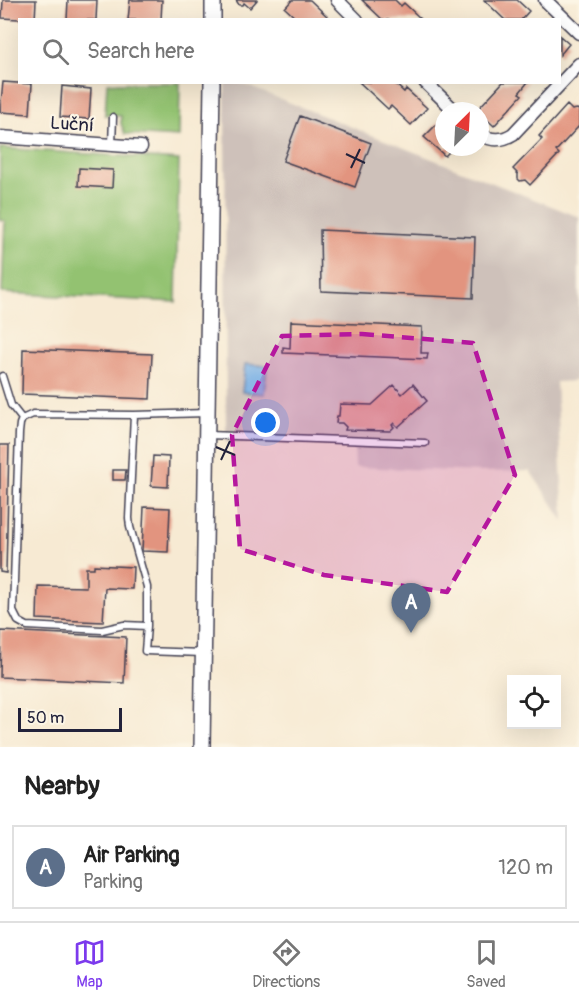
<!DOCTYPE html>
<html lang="en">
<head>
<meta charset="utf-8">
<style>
  :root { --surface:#fff; --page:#f6f6f6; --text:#222; --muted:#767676; --line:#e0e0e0; --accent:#7c3aed }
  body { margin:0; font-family:Pangolin,sans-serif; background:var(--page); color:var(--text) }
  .controls { position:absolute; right:18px; bottom:18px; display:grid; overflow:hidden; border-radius:0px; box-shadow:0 6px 24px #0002 }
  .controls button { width:54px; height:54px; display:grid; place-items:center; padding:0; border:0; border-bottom:2px solid var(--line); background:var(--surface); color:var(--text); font:30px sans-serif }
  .compass { position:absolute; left:435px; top:102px; width:54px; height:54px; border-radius:50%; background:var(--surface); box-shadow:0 6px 24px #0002; rotate:24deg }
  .scale { position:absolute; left:18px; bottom:15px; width:104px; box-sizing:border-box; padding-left:6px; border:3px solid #22223b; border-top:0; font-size:16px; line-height:21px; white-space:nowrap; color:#22223b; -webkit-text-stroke:4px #fcf5e5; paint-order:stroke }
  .you { position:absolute; left:266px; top:423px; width:21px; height:21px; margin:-15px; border:4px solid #fff; border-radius:50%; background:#1a73e8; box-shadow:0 0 0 9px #1a73e833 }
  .badge { display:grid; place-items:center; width:39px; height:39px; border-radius:50%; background:var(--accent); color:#fff; font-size:20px; font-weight:700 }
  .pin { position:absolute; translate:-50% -50px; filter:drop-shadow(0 2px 3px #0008) }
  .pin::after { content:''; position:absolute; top:32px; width:21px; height:18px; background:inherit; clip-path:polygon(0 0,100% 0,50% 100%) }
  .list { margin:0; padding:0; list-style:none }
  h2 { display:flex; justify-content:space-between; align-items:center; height:78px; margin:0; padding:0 24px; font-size:26px }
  h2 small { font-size:20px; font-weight:400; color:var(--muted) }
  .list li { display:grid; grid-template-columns:39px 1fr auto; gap:18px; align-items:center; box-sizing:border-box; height:84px; margin:0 12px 12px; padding:0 12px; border:2px solid var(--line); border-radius:0px }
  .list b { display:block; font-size:22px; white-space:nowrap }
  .list p { margin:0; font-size:20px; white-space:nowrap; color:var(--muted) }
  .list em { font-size:20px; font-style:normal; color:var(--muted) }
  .icon { flex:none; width:33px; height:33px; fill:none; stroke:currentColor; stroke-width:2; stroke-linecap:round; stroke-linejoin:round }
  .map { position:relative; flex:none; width:579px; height:747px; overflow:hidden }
  .search { position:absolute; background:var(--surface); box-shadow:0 6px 24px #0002; left:18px; right:18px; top:18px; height:66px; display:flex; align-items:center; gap:15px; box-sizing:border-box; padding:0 21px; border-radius:0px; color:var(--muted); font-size:22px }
  .sheet { height:174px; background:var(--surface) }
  nav { display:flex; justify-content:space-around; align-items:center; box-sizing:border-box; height:84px; border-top:2px solid var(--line); background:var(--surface); font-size:16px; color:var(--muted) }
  nav a { display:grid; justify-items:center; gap:3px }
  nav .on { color:var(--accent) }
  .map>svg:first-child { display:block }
  .industrial { fill:#cec1ba }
  .green { fill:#93c271; stroke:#5a7256; stroke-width:1.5 }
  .water { fill:#76aee5; stroke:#4c6890; stroke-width:1.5 }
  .building { fill:#e2947f }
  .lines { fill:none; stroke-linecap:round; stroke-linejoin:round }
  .service-casing { stroke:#424052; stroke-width:9 }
  .minor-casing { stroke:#424052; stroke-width:15 }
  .tertiary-casing { stroke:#424052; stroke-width:18 }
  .service { stroke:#fff; stroke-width:6 }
  .minor { stroke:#fff; stroke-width:12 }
  .tertiary { stroke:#fff; stroke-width:15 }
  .marked { fill:#b5179e; fill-opacity:0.2; stroke:#b5179e; stroke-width:4.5; stroke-dasharray:12 8; stroke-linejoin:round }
  .ticks { fill:none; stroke:#22223b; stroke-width:2 }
  .labels { text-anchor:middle; stroke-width:4.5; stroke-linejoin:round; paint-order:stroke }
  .street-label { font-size:18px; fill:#22223b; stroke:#fcf5e5 }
</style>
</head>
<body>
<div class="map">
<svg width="579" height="747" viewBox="0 0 579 747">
  <rect width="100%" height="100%" fill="#fcf5e5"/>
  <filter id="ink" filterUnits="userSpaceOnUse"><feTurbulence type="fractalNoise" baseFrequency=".0167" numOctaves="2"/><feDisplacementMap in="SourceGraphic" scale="12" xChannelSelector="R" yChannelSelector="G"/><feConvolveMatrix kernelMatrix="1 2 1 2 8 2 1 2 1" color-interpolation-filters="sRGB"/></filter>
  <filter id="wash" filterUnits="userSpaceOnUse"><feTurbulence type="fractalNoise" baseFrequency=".008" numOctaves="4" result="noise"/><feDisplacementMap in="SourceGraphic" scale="24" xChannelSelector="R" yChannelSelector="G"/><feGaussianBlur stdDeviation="1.35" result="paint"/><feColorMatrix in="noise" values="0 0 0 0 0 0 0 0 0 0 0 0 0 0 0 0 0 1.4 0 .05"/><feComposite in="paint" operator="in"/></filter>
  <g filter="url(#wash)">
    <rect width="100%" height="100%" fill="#f7ead3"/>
    <path class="industrial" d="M225 83H240L579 217V353L575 381 556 382 564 521 530 471 481 472 355 467 354 446 226 442Z"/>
    <path class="green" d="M107 83H180L179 137 125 134 121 124V116L105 115Z
      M0 148 179 160 176 302 2 293 5 221 0 220Z"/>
    <path class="water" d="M245 364 267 366 264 394 242 392Z"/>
    <g id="blocks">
      <path class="building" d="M3 0H36L35 20 2 18Z
        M68 0H97L96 20H67Z
        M130 0H162L161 20H128Z
        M236 0H257L250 8 244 3 243 5H239Z
        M292 0H310L331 20H298L285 8Z
        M362 0H395L401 6 404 3 422 20H383Z
        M484 0H517L529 11 521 20H505Z
        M560 36 569 44 560 55Z
        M3 82 32 84 30 114 0 112Z
        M359 82H393L404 92 406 89 427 108 411 125 391 106 388 109Z
        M503 82H528L519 93 522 95 494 126 480 113V111H476Z
        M62 86 91 89 89 119 60 117Z
        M567 105 572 110 577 109 579 110V126L556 151 559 154 530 185 525 180 520 181 518 179V174L513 169 542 139 539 136Z
        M300 116 371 143 355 187 283 161Z
        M440 121 444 124V147H454L445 156 424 137Z
        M79 168 113 170 112 188 78 186Z
        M320 230 475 237 473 298 321 291Z
        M291 321 422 327 421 353H428L427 359 283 353V347L290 348Z
        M23 349 152 354 150 399 22 394Z
        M413 384 427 401 398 427 394 423 392 425 394 427 390 431 345 430 346 427 342 423H336L337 416H339L340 404 372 405 394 385 402 394Z
        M0 445H9L6 573 0 572Z
        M153 456 169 457 168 487 151 486Z
        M113 470H126L125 480H113Z
        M144 507 170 508 168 552 142 551Z
        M94 565 133 567 132 589 105 588 103 622 37 619 38 586 86 587V568H94Z
        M1 631 126 637 124 683 0 677Z"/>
    </g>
  </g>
  <g filter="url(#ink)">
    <use href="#blocks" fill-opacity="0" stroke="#424052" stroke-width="1.5"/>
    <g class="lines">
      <g class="service-casing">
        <path id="service" d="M112 145 113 117
          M2 376 11 405 22 419
          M134 415 129 518 130 527 147 587V626
          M208 435 425 443
          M203 653 145 651 147 626 124 625 102 630 27 626 18 621 13 611 19 433 20 424 22 419 33 414 134 415 207 413"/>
      </g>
      <g class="minor-casing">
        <path id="minor" d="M337 0 357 20
          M545 0 579 33
          M425 82 455 111
          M480 134C491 141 502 141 513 134L579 64
          M0 137 141 147"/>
      </g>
      <g class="tertiary-casing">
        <path id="tertiary" d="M213 20V0
          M202 747 212 82"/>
      </g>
      <use href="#service" class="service"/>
      <use href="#minor" class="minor"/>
      <use href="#tertiary" class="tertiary"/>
    </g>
  </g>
  <path class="marked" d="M362 334 473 343 515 475 447 592 324 575 240 549 232 435 282 336Z"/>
  <path class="ticks" d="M346 154 365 163M351 168 360 149M216 447 235 455M221 460 230 441"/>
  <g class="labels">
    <g class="street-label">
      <text transform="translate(72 124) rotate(4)" y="6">Luční</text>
    </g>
  </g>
</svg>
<div class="controls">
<button><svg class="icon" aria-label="locate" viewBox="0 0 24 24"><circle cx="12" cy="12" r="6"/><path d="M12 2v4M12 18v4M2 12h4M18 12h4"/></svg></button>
</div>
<svg class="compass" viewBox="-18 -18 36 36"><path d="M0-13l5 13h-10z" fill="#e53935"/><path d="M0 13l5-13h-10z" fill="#767676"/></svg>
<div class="scale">50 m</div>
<div class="you"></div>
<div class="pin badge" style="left:411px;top:633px;background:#5c6f8a">A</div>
<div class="search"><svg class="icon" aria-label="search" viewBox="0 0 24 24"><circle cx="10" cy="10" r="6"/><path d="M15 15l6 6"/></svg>Search here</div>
</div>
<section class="sheet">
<h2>Nearby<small></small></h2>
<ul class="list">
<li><span class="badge" style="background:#5c6f8a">A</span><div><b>Air Parking</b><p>Parking</p></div><em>120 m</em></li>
</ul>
</section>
<nav>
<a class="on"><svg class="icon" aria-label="map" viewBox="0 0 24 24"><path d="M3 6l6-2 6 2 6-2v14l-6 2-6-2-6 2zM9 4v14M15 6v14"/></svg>Map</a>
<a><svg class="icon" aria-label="directions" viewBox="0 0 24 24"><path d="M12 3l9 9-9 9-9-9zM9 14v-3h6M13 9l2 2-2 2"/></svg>Directions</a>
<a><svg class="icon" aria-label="saved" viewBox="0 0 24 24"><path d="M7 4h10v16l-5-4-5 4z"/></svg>Saved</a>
</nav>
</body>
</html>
